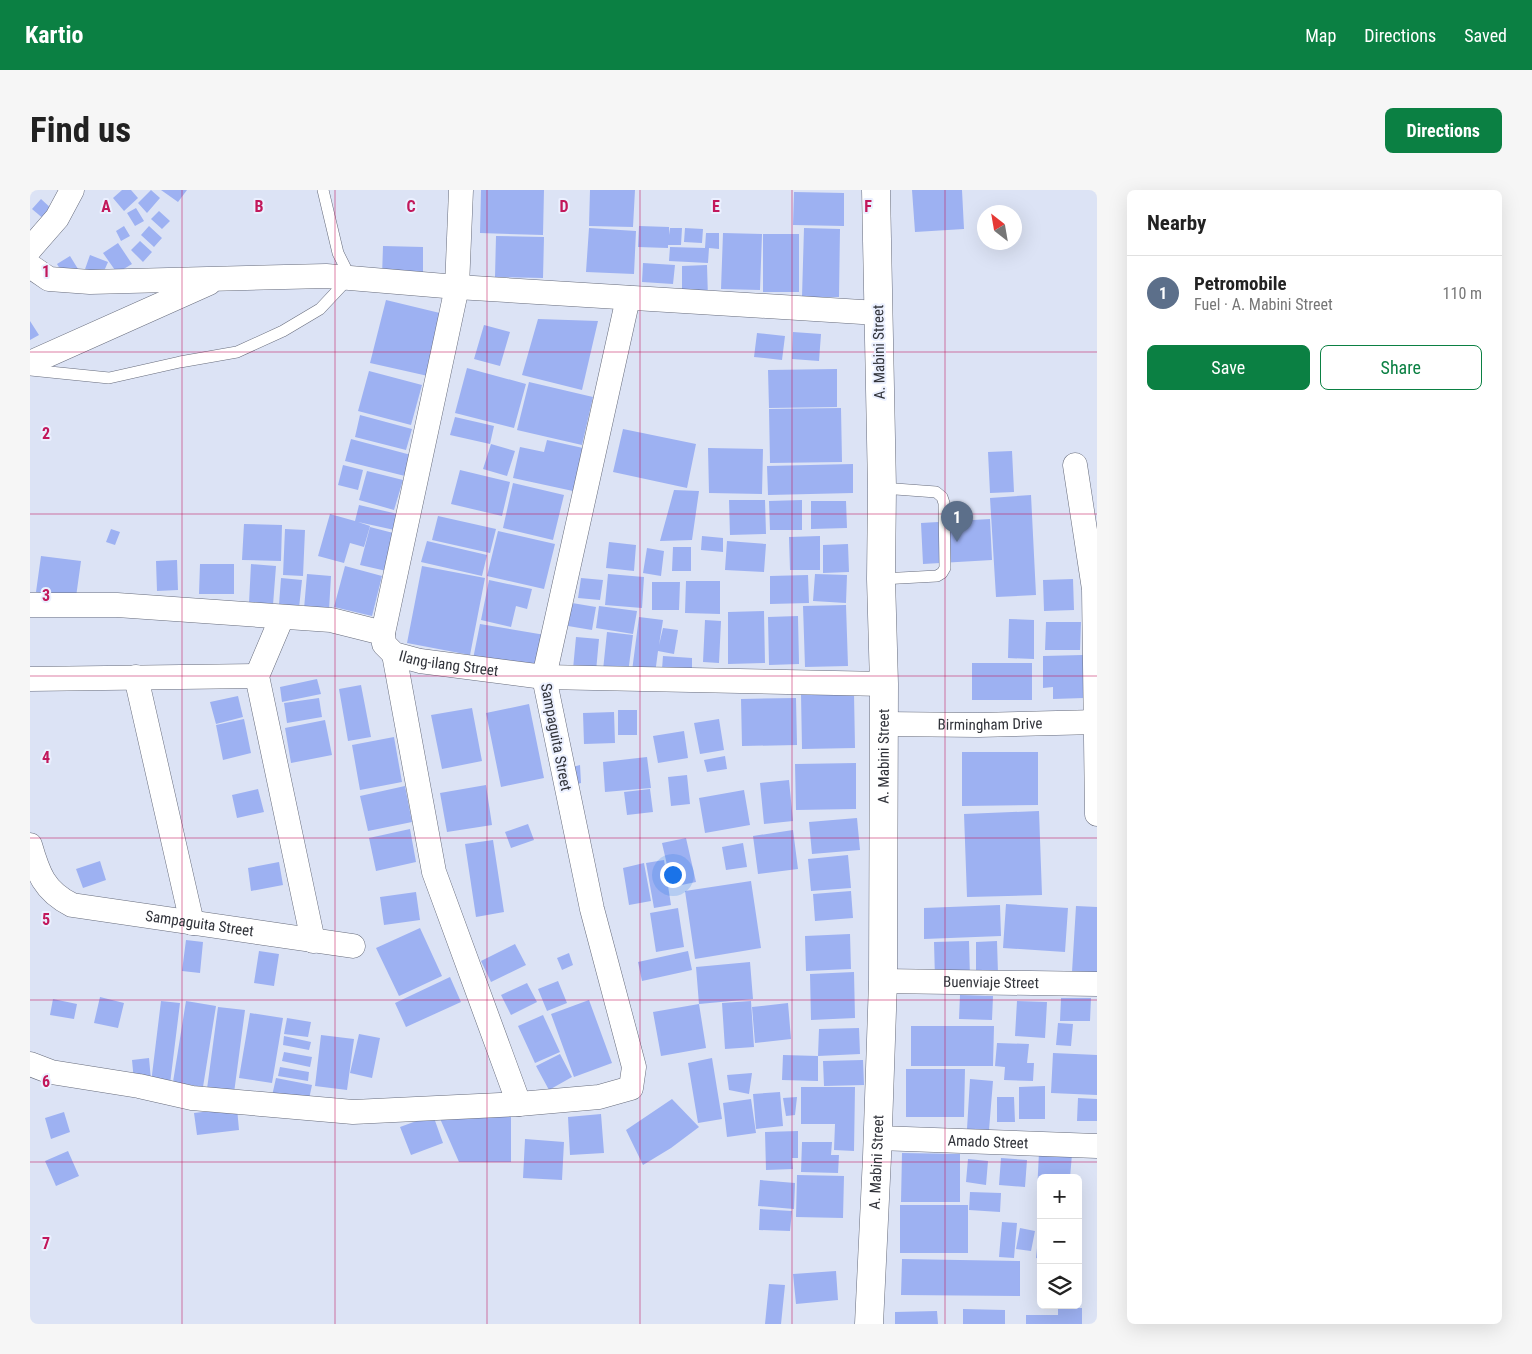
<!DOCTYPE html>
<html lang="en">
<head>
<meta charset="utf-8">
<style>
  :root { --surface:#fff; --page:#f6f6f6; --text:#222; --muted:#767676; --line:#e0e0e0; --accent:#0b8043 }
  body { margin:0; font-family:"Roboto Condensed",sans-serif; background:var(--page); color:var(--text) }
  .controls { position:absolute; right:15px; bottom:15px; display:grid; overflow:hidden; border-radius:8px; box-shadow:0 5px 20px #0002 }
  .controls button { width:45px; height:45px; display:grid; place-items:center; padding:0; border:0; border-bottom:1px solid var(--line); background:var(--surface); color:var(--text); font:25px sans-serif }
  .compass { position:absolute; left:947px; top:15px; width:45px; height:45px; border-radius:50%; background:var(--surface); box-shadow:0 5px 20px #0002; rotate:329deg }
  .you { position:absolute; left:642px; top:684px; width:18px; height:18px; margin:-12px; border:4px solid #fff; border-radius:50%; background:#1a73e8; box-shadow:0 0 0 8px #1a73e833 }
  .badge { display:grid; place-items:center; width:32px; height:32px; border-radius:50%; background:var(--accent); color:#fff; font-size:16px; font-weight:700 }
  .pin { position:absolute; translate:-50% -41px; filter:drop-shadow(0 1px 2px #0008) }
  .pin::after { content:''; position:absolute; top:26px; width:18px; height:15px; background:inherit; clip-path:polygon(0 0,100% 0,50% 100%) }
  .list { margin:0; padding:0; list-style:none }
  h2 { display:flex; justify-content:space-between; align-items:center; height:65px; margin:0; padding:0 20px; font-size:21px }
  h2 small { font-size:16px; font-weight:400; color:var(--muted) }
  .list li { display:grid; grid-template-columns:32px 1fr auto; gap:15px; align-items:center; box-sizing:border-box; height:75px; padding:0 20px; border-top:1px solid var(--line) }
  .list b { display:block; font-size:19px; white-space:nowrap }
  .list p { margin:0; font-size:16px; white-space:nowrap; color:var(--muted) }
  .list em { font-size:16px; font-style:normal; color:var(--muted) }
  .actions { display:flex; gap:10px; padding:15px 20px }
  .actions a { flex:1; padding:11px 0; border:1px solid var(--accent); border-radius:8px; text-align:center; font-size:18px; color:var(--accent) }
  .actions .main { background:var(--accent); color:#fff }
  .icon { flex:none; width:28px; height:28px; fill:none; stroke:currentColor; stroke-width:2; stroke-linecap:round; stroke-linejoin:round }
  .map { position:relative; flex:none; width:1067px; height:1134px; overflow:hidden; border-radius:8px }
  header { display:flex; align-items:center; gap:30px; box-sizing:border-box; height:70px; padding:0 25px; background:var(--accent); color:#fff }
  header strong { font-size:24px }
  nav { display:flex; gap:28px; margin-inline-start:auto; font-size:18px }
  .intro { display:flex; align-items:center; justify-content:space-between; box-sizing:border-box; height:120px; padding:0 30px }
  h1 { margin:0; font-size:35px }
  .button { padding:12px 22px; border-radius:8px; background:var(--accent); color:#fff; font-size:18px; font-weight:700 }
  main { display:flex; gap:30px; padding:0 30px }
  aside { flex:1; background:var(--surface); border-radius:8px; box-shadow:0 5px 20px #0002 }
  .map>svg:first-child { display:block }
  .building { fill:#9db1f2 }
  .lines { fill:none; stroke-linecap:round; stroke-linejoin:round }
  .service-casing { stroke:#676c7c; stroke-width:12 }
  .minor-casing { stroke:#676c7c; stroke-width:25 }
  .primary-casing { stroke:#676c7c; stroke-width:29 }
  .service { stroke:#fff; stroke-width:11 }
  .minor { stroke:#fff; stroke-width:24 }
  .primary { stroke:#fff; stroke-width:28 }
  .grid { fill:none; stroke:#c2185b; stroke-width:1; stroke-opacity:0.55 }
  .labels { text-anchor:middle; stroke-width:4; stroke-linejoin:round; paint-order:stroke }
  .street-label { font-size:15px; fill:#31333a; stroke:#ebf0ff }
  .grid-label { font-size:16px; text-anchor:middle; font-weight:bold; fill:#c2185b; stroke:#ebf0ff; stroke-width:4; stroke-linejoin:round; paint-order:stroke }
</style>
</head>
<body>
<header>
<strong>Kartio</strong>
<nav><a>Map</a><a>Directions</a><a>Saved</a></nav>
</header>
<div class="intro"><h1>Find us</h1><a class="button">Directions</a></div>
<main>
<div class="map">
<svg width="1067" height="1134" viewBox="0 0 1067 1134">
  <rect width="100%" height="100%" fill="#dce3f5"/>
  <path class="building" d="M92 0H101L108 8 94 21 83 8Z
    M121 0 130 8 117 23 108 13Z
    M131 0H157L148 12Z
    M451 0H514L513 45 450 43Z
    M560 0H605L603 37 559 36Z
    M882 0H932L934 39 885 42Z
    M764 2 814 3V36L763 35Z
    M11 9 24 21 15 30 2 19Z
    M106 18 114 31 105 36 97 23Z
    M129 21 140 31 132 39 121 29Z
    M94 36 100 46 91 51 86 41Z
    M119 36 132 48 124 57 111 45Z
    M609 36 639 37V45L640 38H652L651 55H638V58L608 57Z
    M559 38 606 41 604 84 556 82Z
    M655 38 673 39 672 53 654 52Z
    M774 38 810 39 809 107H772Z
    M676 43H689V59L679 58 678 73 639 71 640 57 675 58Z
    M693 43 732 44 730 100 691 99Z
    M733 44H769V102H733Z
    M466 46 514 47 513 88 465 87Z
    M110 51 122 62 113 72 101 60Z
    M88 53 102 74 87 83 73 63Z
    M353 56 393 57V88L352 87Z
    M60 65 78 72 71 88 54 82Z
    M40 66 48 79 35 87 27 74Z
    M613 73 645 75 643 94 612 92Z
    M677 75 678 108H652V76Z
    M356 110 414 124 398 186 340 173Z
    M508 129 568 131 552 200 492 185Z
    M0 131 9 145 0 150Z
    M454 135 480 142 470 176 444 169Z
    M763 142 791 144 789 171 762 169Z
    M727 143 755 146 752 170 724 167Z
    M437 178 496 194 484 238 425 223Z
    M807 179V217L739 218 738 180Z
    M339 181 392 195 381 235 328 221Z
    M499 192 563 207 552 255 487 240Z
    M811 218 812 272 740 273 739 219Z
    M330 225 382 239 376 260 325 247Z
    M425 227 464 236 460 254 420 245Z
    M593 239 666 254 657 298 583 282Z
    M321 249 381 265 375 286 315 271Z
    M517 250 553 258 543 301 483 288 490 257 514 262Z
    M461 254 485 261 477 286 453 279Z
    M678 258 733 259 732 304 679 303Z
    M982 261 984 302 960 303 958 262Z
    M823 274V303L738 305 737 276Z
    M313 275 333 280 328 300 308 295Z
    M430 280 480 292 472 326 421 314Z
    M337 281 373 290 364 320 329 310Z
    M483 293 534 305 523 350 473 338Z
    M644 300 669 301 662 350 630 351Z
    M1001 305 1006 405 966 407 960 308Z
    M699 310H735L736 344 700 345Z
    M772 310V340H740L739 311Z
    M781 311H816L817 338 781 339Z
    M329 315 372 325 369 341 328 332 340 336 334 357 320 353 314 373 288 366 300 324 325 331Z
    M408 326 466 339 460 363 402 350Z
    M960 329 962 370 893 374 891 333Z
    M214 334 252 335 251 371 212 370Z
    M340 337 371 345 361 382 330 375Z
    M81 339 90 342 85 355 76 352Z
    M255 339 275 340 273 386 253 385Z
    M468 341 525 354 514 399 457 386Z
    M672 346 693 348V362L671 360Z
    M790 346V380H760L759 347Z
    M397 351 457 365 452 386 391 372Z
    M697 351 736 354 734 382 695 380Z
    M579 352 606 355 604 381 576 378Z
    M818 354 819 382 793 383V355Z
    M643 357H661V381H642Z
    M617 358 634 361 631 386 613 383Z
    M11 366 51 371 46 407 6 402Z
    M147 370 148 400 127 401 126 371Z
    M170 374H204V404H169Z
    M221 374 246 376 243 415 219 413Z
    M315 376 352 386 342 426 304 417Z
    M392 376 455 388 440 465 377 453Z
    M277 384 301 386 299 420 274 419Z
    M578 384 614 387 612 418 575 415Z
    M785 384 817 385 816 413 783 411Z
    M778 385 779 413 740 414V386Z
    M251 388 272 390 269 418 249 415Z
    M551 388 573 390 570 410 548 408Z
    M1043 389 1044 420 1014 421 1013 390Z
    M459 390 502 399 497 419 486 416 481 437 451 430Z
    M656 391H690V424L655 423Z
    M622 392H650L649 420H622Z
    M542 413 566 417 562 440 538 436Z
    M816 415 818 476 775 477 773 416Z
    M569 416 607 421 603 444 566 438Z
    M734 421 735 473 698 474V422Z
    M768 426 769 474 739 475 738 427Z
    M609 427 633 430 629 455 633 438 648 440 644 464 628 461 625 484 602 481Z
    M979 429 1004 430V469L978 468Z
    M675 430 691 431 689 473 673 472Z
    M1016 432H1051L1050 460H1015Z
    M450 434 515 445 508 481 443 469Z
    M577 442 603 445 598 483 573 480Z
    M546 447 569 449 566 481 543 479Z
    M1053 465 1054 508 1023 509V497L1013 498V466Z
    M633 466 662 468V480L632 479Z
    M942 473H1002V510H942Z
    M287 489 291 504 252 512 250 497Z
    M331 495 341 547 318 551 309 499Z
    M824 503 825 558 772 559 771 504Z
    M208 506 213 527 186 534 180 512Z
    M289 508 292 527 257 533 254 513Z
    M766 508 767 555 712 556 711 509Z
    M499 514 514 588 471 597 456 523Z
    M442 518 452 571 412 579 401 525Z
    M588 520H607V545H588Z
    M584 522 585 553 554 554 553 523Z
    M214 529 221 563 193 570 186 535Z
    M689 529 694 560 670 564 664 533Z
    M295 530 302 565 261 573 255 538Z
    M654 541 658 568 628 573 623 546Z
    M364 547 372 592 330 600 322 555Z
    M932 562H1008V615L932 616Z
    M695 566 697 579 677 582 674 570Z
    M617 567 621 598 575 602 573 572Z
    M826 573V619L766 620 765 574Z
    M550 575 551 593 544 595 539 578Z
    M657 585 660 614 641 616 638 587Z
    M759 590 763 631 734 634 730 593Z
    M456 595 462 635 417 642 410 603Z
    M375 596 382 632 338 641 330 606Z
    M228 599 234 622 207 628 202 605Z
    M620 599 623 622 597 625 594 602Z
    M714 600 720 635 675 643 669 608Z
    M1009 621 1012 705 937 707 934 624Z
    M827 628 830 660 782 664 779 632Z
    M498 634 504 650 481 658 475 642Z
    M380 639 386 672 346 681 339 648Z
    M763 640 768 679 728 684 723 646Z
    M656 648 666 692 642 697 632 653Z
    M463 650 474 722 446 727 435 654Z
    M713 653 717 677 696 680 692 657Z
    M818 665 821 698 781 701 778 669Z
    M634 670 641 715 624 718 616 673Z
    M70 671 76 690 53 698 46 679Z
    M249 672 253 695 221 701 218 678Z
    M614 673 621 711 599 715 593 678Z
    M721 691 731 758 665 769 655 701Z
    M821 701 823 728 785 731 783 704Z
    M386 702 390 730 354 735 350 707Z
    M976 714 1038 718 1035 762 973 758Z
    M970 715 971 746 894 749V718Z
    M1046 716 1067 717V783L1042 782Z
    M648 718 654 757 626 762 620 723Z
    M390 738 412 786 369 806 346 758Z
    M820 744 821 779 776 781 775 746Z
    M156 750 173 752 170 783 152 781Z
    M939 751 940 788 905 789 904 752Z
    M967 751 968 784 946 785V752Z
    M485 754 496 775 461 792 451 771Z
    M229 761 249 764 244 796 224 793Z
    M658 761 662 780 612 791 608 772Z
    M539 763 543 775 532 780 527 768Z
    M720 772 723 809 669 814 676 858 631 866 623 822 669 814 666 777Z
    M824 782 825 828 781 830 780 784Z
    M420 787 431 812 376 837 365 813Z
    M528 791 537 813 517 821 508 799Z
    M497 793 507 812 481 825 471 805Z
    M930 805 963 806 962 830 929 829Z
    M70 807 94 813 88 838 64 833Z
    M1031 808H1061L1060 831H1030Z
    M23 809 47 814 44 829 20 825Z
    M559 810 582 873 544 887 521 824Z
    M131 811 150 813 140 894 121 893Z
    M156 811 186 816 173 897 143 892Z
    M721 811 724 857 695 859 692 813Z
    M987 811 1017 812 1015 848 985 846Z
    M758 813 761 849 725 853 722 817Z
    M188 817 215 820 204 903 177 899Z
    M220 823 253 828 242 893 209 888Z
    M513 825 530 862 505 873 488 836Z
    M257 828 281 832 278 847 254 844Z
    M1028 833 1043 834 1041 856 1026 855Z
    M881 836H964L963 876H881Z
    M829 838 830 864 788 866 789 839Z
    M329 844 350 848 342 888 320 883Z
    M291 845 324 849 317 900 285 896Z
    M254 846 281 852 279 860 253 855Z
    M967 853 999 854 997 873H1004L1003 891 974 890 975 877 965 876Z
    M254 862 282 867 280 877 252 871Z
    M1023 863 1067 865V905L1021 903Z
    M530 864 542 887 519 900 506 876Z
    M753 865 788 866V891L752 890Z
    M119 868 121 890 104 891 102 870Z
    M682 868 692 929 668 933 658 873Z
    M833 870 834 895 794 896 793 871Z
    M250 877 279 882 278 891 248 886Z
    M876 879H935L934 927H876Z
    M722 883 719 904 699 900 697 885Z
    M246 888 282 895 278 914 242 906Z
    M940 889 963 891 959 940 937 939Z
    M1015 896V929H989V897Z
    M771 897H825L824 961 804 960 805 934H771Z
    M750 902 753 936 726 939 723 904Z
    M767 907 765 925 756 926 753 908Z
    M967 907H984L985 932H967Z
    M1048 908 1067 909V931H1047Z
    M642 909 669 937 641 958 613 975 596 940Z
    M721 909 726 943 697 947 693 913Z
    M207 918 209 940 167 945 164 923Z
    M34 922 40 942 21 949 15 928Z
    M481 923V972H429L408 924Z
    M571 924 574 963 540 965 538 927Z
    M403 925 413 953 381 965 370 937Z
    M768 941V968H762L763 979 736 980 735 942Z
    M495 949 534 952 532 990 493 988Z
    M772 952H802L801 965H809L808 983 771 982Z
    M38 961 49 986 26 996 15 971Z
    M1009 962 1042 964 1040 988H1011V1003H1007Z
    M872 963 930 964V1012H871Z
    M971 968 997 970 995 997 969 995Z
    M938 969 958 971 956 995 936 992Z
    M767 985 814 986 813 1028 766 1027Z
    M730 990 765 993 764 1019 728 1016Z
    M940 1002 971 1003 970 1022 939 1020Z
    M870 1015H938V1063H870Z
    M730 1019 762 1021 760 1041 729 1040Z
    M972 1032 987 1033 984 1068 969 1067Z
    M990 1038 1005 1041 1001 1061 986 1059Z
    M1009 1038H1011V1069L1006 1068Z
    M872 1069 990 1071V1106L871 1105Z
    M806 1081 808 1110 766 1114 763 1084Z
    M739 1094 755 1095 751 1134H735Z
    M1028 1118H1052V1134H996V1125H1028Z
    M933 1119 975 1120V1134H933Z
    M907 1121 908 1134H865V1122Z"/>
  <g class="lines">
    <g class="service-casing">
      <path id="service" d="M0 180 79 188 150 172 207 162 253 141 290 119 320 87 308 63 293 0
        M851 389 907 386 912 383 915 378 914 313 912 307 906 302 852 298"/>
    </g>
    <g class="minor-casing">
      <g id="minor">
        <path d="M0 59 27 28 42 0"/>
        <path d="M0 76 19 89 60 92 296 86 427 97 848 123"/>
        <path d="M0 173 179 93"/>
        <path d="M1045 275 1064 399 1067 624"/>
        <path id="s1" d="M0 415H87L301 430 353 443 354 454 364 464 390 471 514 487 854 494"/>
        <path d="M252 427 227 486 283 751"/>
        <path d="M353 443 427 97 431 0"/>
        <path d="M364 464 404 682 489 914"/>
        <path d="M106 487 162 733"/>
        <path d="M0 489 227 486"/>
        <path id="s2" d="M854 534 948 535 1067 532"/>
        <path id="s3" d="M0 655C8 683 14 701 42 715L323 756"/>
        <path id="s4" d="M853 791 1067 794"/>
        <path d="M0 874 21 882 109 896 162 908 323 922 489 914 569 907 601 898 604 877 562 719 514 487 598 108"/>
        <path id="s5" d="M848 948 1067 956"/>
      </g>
    </g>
    <g class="primary-casing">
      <g id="primary">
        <path id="s6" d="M839 1134 847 967 853 791 854 494 851 389 852 298 846 0"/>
      </g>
    </g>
    <use href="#service" class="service"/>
    <use href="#minor" class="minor"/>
    <use href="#primary" class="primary"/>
  </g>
  <path class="grid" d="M152 0V1134M305 0V1134M457 0V1134M610 0V1134M762 0V1134M915 0V1134M0 162H1067M0 324H1067M0 486H1067M0 648H1067M0 810H1067M0 972H1067"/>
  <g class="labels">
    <g class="street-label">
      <text transform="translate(849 162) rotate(-91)" y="5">A. Mabini Street</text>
      <text dy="5" stroke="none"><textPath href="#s1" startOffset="436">Ilang-ilang Street</textPath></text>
      <text dy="5" stroke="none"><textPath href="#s2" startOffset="106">Birmingham Drive</textPath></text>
      <text transform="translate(526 547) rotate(79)" y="5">Sampaguita Street</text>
      <text dy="5" stroke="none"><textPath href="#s6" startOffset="568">A. Mabini Street</textPath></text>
      <text dy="5" stroke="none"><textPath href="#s3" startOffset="205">Sampaguita Street</textPath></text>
      <text dy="5" stroke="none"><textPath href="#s4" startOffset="108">Buenviaje Street</textPath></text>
      <text dy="5" stroke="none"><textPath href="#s5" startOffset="110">Amado Street</textPath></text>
      <text dy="5" stroke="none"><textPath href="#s6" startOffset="162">A. Mabini Street</textPath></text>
    </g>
  </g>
  <g class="grid-label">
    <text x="76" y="22">A</text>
    <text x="229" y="22">B</text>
    <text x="381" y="22">C</text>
    <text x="534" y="22">D</text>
    <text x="686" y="22">E</text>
    <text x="838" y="22">F</text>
    <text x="16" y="87">1</text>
    <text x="16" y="249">2</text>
    <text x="16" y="411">3</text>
    <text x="16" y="573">4</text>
    <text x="16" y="735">5</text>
    <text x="16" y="897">6</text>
    <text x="16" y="1059">7</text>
  </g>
</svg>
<div class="controls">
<button>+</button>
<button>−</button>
<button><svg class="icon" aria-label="layers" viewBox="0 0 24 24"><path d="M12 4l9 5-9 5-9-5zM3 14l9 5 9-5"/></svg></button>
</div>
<svg class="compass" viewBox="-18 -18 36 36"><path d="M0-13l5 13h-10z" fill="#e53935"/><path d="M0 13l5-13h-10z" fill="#767676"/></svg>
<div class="you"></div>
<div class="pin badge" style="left:927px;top:352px;background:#5c6f8a">1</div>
</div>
<aside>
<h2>Nearby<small></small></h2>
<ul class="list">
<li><span class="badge" style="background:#5c6f8a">1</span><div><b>Petromobile</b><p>Fuel · A. Mabini Street</p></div><em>110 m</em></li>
</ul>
<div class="actions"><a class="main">Save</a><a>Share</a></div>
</aside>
</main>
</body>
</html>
